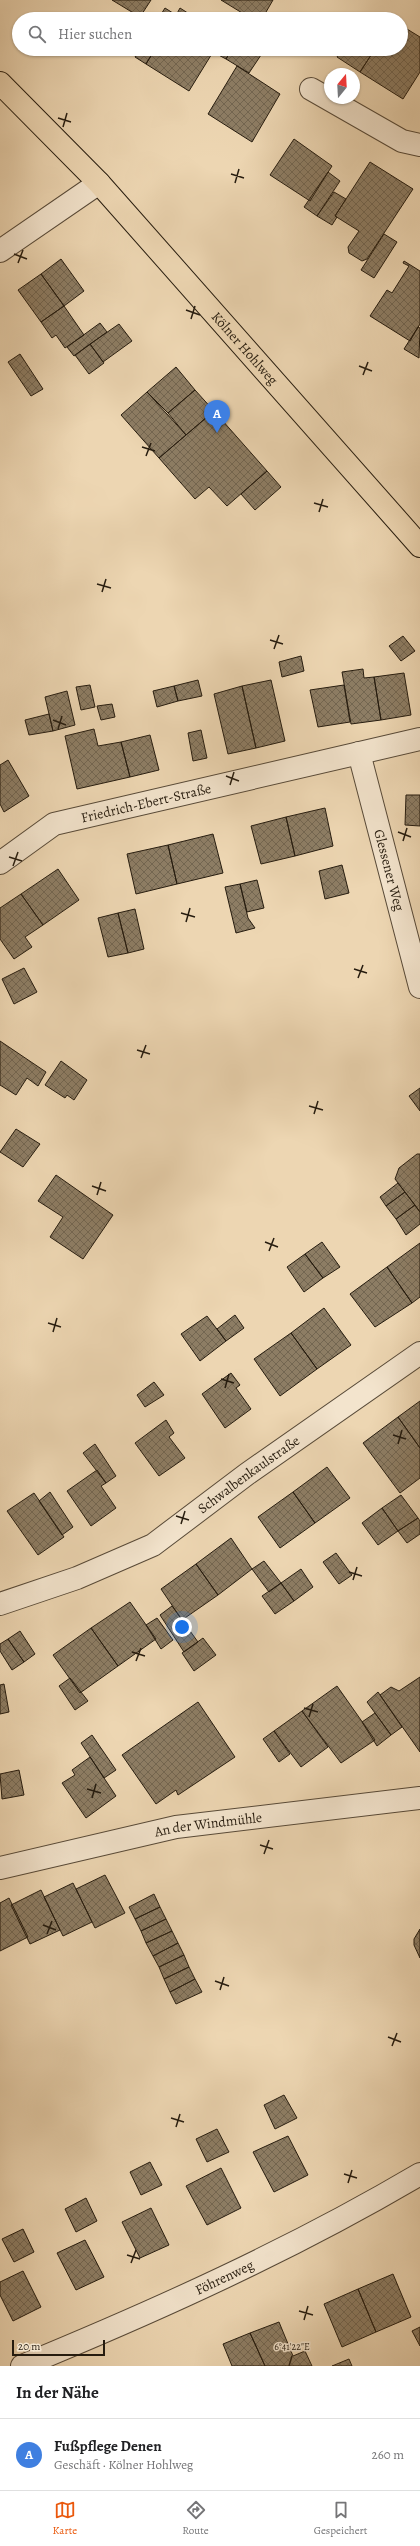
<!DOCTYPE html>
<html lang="de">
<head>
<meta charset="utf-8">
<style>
  :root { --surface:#fff; --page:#f2f2f2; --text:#202124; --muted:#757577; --line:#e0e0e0; --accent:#ea580c }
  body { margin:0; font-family:Alegreya,serif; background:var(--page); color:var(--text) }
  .compass { position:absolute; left:324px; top:68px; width:36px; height:36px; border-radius:50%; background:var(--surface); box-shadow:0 1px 3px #0004; rotate:18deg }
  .scale { position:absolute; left:12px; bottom:10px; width:93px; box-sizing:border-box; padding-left:4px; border:2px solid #261c0f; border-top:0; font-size:11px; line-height:14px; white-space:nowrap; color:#261c0f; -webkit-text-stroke:3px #f3e4cd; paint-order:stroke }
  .you { position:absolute; left:182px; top:1627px; width:14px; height:14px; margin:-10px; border:3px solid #fff; border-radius:50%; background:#1a73e8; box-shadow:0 0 0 6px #1a73e833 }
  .badge { display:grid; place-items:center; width:26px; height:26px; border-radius:50%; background:var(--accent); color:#fff; font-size:13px; font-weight:700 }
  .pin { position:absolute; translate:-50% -33px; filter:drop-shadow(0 1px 2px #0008) }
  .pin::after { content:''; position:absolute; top:21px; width:14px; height:12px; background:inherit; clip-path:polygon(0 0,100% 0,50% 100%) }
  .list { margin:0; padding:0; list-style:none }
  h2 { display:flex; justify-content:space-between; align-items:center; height:52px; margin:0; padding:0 16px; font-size:17px }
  h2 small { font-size:13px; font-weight:400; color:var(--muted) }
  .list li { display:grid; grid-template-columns:26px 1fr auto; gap:12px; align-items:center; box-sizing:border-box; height:72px; padding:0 16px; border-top:1px solid var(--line) }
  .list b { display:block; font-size:15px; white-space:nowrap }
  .list p { margin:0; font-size:13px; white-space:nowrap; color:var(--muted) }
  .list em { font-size:13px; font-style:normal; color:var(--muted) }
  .icon { flex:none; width:22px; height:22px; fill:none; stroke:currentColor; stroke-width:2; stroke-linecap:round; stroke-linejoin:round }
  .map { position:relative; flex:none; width:420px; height:2366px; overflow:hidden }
  .search { position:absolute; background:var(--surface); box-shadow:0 1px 3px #0004; left:12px; right:12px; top:12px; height:44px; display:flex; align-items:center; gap:10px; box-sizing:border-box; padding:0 14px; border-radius:22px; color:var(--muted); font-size:15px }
  .sheet { height:124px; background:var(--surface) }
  nav { display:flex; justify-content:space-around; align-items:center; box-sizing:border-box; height:56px; border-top:1px solid var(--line); background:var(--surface); font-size:11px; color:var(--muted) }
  nav a { display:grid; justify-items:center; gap:2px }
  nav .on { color:var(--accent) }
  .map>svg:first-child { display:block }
  .building { fill:url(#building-cross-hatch); stroke:#261c0f }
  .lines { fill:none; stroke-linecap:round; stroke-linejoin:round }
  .minor-casing { stroke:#584a38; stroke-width:24 }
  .major-casing { stroke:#261c0f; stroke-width:24 }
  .minor { stroke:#f3e4cd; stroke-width:22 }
  .major { stroke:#edd6b2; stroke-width:22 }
  .ticks { fill:none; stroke:#261c0f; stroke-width:1.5 }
  .labels { text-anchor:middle; stroke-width:3; stroke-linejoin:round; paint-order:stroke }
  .street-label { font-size:14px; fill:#261c0f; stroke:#f3e4cd }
  .ticks-label { font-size:10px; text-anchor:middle; fill:#261c0f; stroke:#f3e4cd; stroke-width:3; stroke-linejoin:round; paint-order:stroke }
</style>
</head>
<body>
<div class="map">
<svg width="420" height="2366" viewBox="0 0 420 2366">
  <defs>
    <pattern id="building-cross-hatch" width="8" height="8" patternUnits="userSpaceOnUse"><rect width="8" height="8" fill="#8d7d64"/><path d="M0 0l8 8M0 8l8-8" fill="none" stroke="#736651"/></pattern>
  </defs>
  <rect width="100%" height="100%" fill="#edd6b2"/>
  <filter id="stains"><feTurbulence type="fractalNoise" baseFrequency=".005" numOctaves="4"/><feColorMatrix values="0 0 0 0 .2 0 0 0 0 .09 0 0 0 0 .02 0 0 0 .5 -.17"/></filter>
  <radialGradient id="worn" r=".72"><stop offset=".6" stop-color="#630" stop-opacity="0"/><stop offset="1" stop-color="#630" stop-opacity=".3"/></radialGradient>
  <path class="building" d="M112 0H151L140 17Z
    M221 0H273L262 19H252Z
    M165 8 176 15 174 19H158Z
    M180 8 197 19H174Z
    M402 26 420 37V72L403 99 360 72 375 49H401Z
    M140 49H155L146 64 135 57Z
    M155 49H232L226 59 213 52 189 91 146 64Z
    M232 49H265L249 73 226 59Z
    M342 49H375L360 72 337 57Z
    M237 66 280 94 252 142 208 114Z
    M294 139 332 166 310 201 270 175Z
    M370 162 413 189 367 259 362 261 349 253 348 247 359 231 335 216Z
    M328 172 340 181 317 216 304 207Z
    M334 192 346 199 335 216 337 217 332 225 317 216Z
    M384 234 397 242 374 278 361 270Z
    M61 259 84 291 64 306 41 274Z
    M404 261 420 271V324L410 341 370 316 387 290 392 293 409 266 403 263Z
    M41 274 64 306 41 322 18 290Z
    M64 306 84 335 65 348 56 335 52 338 41 322Z
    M100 323 107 332 74 356 67 347Z
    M119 324 132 341 103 362 90 344Z
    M418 327 420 328 419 358 404 349Z
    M90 344 104 363 89 374 75 355Z
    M20 354 43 389 31 396 8 362Z
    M176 367 195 390 168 413 147 392Z
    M195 390 214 411 186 435 168 413Z
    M147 392 186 435 159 458 121 415Z
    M214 411 267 471 227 506 209 487 195 499 159 458Z
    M267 471 281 487 255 510 241 494Z
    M403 636 415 651 401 661 389 646Z
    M301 656 304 671 282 677 279 662Z
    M363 669 364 678 374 677 381 720 351 724 342 672Z
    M404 673 411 715 381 720 374 677Z
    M198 680 202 696 178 701 174 686Z
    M271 680 285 741 256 748 242 686Z
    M90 685 95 707 81 710 76 687Z
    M344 685 350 722 318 727 310 690Z
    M174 686 178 701 157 707 153 691Z
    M242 686 256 748 228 754 214 694Z
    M67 691 75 725 53 731 45 697Z
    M112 704 115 717 101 720 97 706Z
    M49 714 53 731 29 735 25 720Z
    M94 729 98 746 121 742 130 777 77 789 65 736Z
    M201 730 207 758 193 761 188 733Z
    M150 735 159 770 130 777 121 742Z
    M8 760 29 796 4 812 0 804V765Z
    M406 795H420V826L405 825Z
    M325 808 333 846 295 856 286 817Z
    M286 817 295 856 261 864 251 826Z
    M213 834 223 873 177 884 168 845Z
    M168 845 177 884 136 894 127 854Z
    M342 865 349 893 325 899 319 871Z
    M58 869 79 900 43 925 21 894Z
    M257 880 264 908 247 912 240 884Z
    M240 884 248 918 255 928 236 933 225 887Z
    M21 894 43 925 25 937 32 947 14 959 0 939V908Z
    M135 909 144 949 128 953 118 913Z
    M118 913 128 953 108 957 98 918Z
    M24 968 37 992 14 1004 2 979Z
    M0 1041 46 1072 38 1086 27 1078 16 1095 0 1085Z
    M61 1061 87 1080 74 1100 67 1095 65 1098 45 1085Z
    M420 1088V1111L409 1096Z
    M16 1129 40 1144 23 1167 0 1152Z
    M417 1154H420V1212L395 1179 399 1168Z
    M56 1175 113 1215 83 1259 50 1237 63 1217 38 1201Z
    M398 1183 405 1192 386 1206 380 1197Z
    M405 1192 415 1205 396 1219 386 1206Z
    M415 1205 420 1212V1224L406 1235 396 1219Z
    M322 1242 340 1267 323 1278 305 1254Z
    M420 1243V1297L412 1303 387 1267Z
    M305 1254 323 1278 304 1292 287 1267Z
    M387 1267 412 1303 375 1327 350 1294Z
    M324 1308 351 1345 317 1369 291 1333Z
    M235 1315 244 1328 226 1341 217 1329Z
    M207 1316 226 1341 200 1361 181 1334Z
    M291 1333 317 1369 280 1396 254 1359Z
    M231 1373 240 1385 236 1388 251 1409 225 1428 202 1394Z
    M154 1382 164 1395 145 1407 137 1395Z
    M420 1401V1448L398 1417Z
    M398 1417 420 1448V1478L400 1493 363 1443Z
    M166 1420 174 1433 169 1437 185 1458 159 1476 135 1443Z
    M95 1444 116 1476 106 1483 83 1453Z
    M327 1467 350 1498 315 1523 293 1492Z
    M97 1470 106 1483 101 1486 116 1508 91 1526 67 1491Z
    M50 1492 73 1527 62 1535 39 1501Z
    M293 1492 315 1523 280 1548 258 1517Z
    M34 1493 64 1537 38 1555 7 1511Z
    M401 1495 418 1518 398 1531 382 1508Z
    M382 1508 398 1531 378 1545 362 1523Z
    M418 1518 420 1521V1534L407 1543 398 1531Z
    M231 1538 252 1569 218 1595 196 1564Z
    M336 1553 352 1575 339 1584 323 1562Z
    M264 1561 281 1583 269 1592 252 1569Z
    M196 1564 218 1595 182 1620 161 1589Z
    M301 1569 313 1587 294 1601 281 1583Z
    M281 1583 294 1601 275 1614 262 1596Z
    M130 1602 156 1639 118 1666 91 1628Z
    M172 1606 198 1642 184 1652 160 1615Z
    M157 1618 173 1640 161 1649 146 1625Z
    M91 1628 118 1666 80 1693 53 1655Z
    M20 1631 35 1654 24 1662 8 1639Z
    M203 1638 216 1655 194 1671 182 1653Z
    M8 1639 24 1662 12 1670 0 1651V1644Z
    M420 1677V1752L380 1695 391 1687 399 1691Z
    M70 1678 88 1701 75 1710 59 1686Z
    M4 1684 9 1712 0 1714V1685Z
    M337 1686 375 1740 341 1763 302 1711Z
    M378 1692 402 1727 391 1735 367 1702Z
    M198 1702 235 1757 178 1795 176 1790 156 1804 122 1755Z
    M302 1711 328 1747 301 1767 274 1731Z
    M375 1713 391 1735 377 1746 362 1722Z
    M274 1731 290 1754 279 1762 263 1739Z
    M92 1735 116 1770 104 1778 81 1743Z
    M90 1757 116 1796 86 1818 62 1783 75 1775 72 1770Z
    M19 1770 24 1795 2 1799 0 1774Z
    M105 1875 125 1913 95 1928 76 1889Z
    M73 1883 92 1922 63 1936 44 1897Z
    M41 1890 60 1930 30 1944 11 1905Z
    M154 1894 160 1907 135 1919 129 1907Z
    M9 1898 28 1937 0 1951V1903Z
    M160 1907 166 1919 141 1931 135 1919Z
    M166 1919 172 1931 146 1943 141 1931Z
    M420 1929V1958L414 1945V1939Z
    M172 1931 178 1943 153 1956 146 1943Z
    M178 1943 184 1955 159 1967 153 1956Z
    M184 1955 189 1967 164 1979 159 1967Z
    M189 1967 195 1979 170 1992 164 1979Z
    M195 1979 202 1992 176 2004 170 1992Z
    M284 2095 297 2118 275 2129 264 2105Z
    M217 2129 229 2152 207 2162 196 2139Z
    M288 2136 308 2175 274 2192 253 2152Z
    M150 2162 162 2185 141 2195 130 2172Z
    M221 2168 241 2208 207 2225 186 2186Z
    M86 2198 97 2221 76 2232 65 2209Z
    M151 2208 169 2245 140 2258 122 2222Z
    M23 2229 34 2252 14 2262 2 2239Z
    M85 2240 104 2277 76 2290 57 2253Z
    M23 2271 41 2307 13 2321 0 2295V2282Z
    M393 2274 411 2317 376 2332 358 2289Z
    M358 2289 376 2332 342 2347 324 2304Z
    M279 2322 293 2356 305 2351 312 2366H265L250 2333Z
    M420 2327V2346L412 2331Z
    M250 2333 265 2366H232L223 2344Z
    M349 2359 352 2366H332Z"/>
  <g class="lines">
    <g class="minor-casing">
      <g id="minor">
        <path d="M311 89 402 141 420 145"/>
        <path d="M0 251 99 183"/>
        <path id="s1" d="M359 753 420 987"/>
        <path id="s2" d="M0 863 54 824 420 739"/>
        <path id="s3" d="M0 1604 77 1578 153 1545 247 1474 420 1353"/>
        <path id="s4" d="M0 1868 176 1827 420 1798"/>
        <path id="s5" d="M22 2366C158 2310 293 2249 420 2174"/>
      </g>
    </g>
    <g class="major-casing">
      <g id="major">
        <path id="s6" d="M0 83 99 183 420 546"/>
      </g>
    </g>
    <use href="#minor" class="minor"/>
    <use href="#major" class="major"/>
  </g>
  <path class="ticks" d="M58 118 71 122M63 127 67 113M231 174 244 178M235 183 239 169M14 254 27 259M18 263 23 250M186 310 200 315M191 319 195 306M359 366 372 371M363 375 368 362M142 447 155 451M146 456 151 443M314 503 328 507M319 512 323 499M97 584 111 588M102 592 106 579M270 640 283 644M274 649 279 635M53 720 66 725M58 729 62 716M226 776 239 781M230 785 234 772M398 832 411 837M403 841 407 828M9 857 22 861M13 866 18 852M181 913 195 917M186 922 190 908M354 969 367 973M358 978 363 965M137 1050 150 1054M141 1058 146 1045M309 1106 323 1110M314 1114 318 1101M92 1186 106 1191M97 1195 101 1182M265 1242 278 1247M269 1251 274 1238M48 1323 61 1327M53 1332 57 1318M221 1379 234 1383M225 1388 229 1374M393 1435 406 1439M398 1444 402 1430M176 1516 189 1520M181 1524 185 1511M349 1572 362 1576M353 1580 357 1567M132 1652 145 1656M136 1661 141 1648M304 1708 318 1712M309 1717 313 1704M87 1789 101 1793M92 1798 96 1784M260 1845 273 1849M264 1854 269 1840M43 1925 56 1930M47 1934 52 1921M215 1981 229 1986M220 1990 224 1977M388 2037 401 2042M392 2046 397 2033M171 2118 184 2122M176 2127 180 2114M344 2174 357 2178M348 2183 352 2170M127 2255 140 2259M131 2263 136 2250M299 2311 313 2315M304 2320 308 2306M289 2366 292 2356"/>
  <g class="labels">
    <g class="street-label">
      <text dy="5" stroke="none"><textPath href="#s6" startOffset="361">Kölner Hohlweg</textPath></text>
      <text dy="5" stroke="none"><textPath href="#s2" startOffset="161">Friedrich-Ebert-Straße</textPath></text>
      <text dy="5" stroke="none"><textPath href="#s1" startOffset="121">Glessener Weg</textPath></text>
      <text dy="5" stroke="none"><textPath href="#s3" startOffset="283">Schwalbenkaulstraße</textPath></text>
      <text dy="5" stroke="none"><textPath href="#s4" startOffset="213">An der Windmühle</textPath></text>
      <text dy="5" stroke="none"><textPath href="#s5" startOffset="221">Föhrenweg</textPath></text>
    </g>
  </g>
  <g class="ticks-label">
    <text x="292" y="2350">6°41'22"E</text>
  </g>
  <rect width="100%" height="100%" filter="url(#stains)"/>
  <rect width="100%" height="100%" fill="url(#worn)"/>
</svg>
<svg class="compass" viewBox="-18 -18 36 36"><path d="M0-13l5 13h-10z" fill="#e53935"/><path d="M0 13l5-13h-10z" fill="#757577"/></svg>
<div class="scale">20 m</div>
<div class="you"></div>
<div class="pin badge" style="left:217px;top:433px;background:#3f7fe0">A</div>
<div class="search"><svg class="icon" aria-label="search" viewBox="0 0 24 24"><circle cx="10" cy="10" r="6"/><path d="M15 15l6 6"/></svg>Hier suchen</div>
</div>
<section class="sheet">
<h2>In der Nähe<small></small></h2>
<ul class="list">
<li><span class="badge" style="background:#3f7fe0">A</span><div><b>Fußpflege Denen</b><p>Geschäft · Kölner Hohlweg</p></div><em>260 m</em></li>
</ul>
</section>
<nav>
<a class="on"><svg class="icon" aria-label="map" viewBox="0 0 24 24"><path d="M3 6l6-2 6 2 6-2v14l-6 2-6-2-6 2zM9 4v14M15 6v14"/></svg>Karte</a>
<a><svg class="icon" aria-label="directions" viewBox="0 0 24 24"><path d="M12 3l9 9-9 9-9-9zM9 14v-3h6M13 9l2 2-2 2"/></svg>Route</a>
<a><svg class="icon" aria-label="saved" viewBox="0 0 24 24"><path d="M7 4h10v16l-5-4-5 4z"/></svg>Gespeichert</a>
</nav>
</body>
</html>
